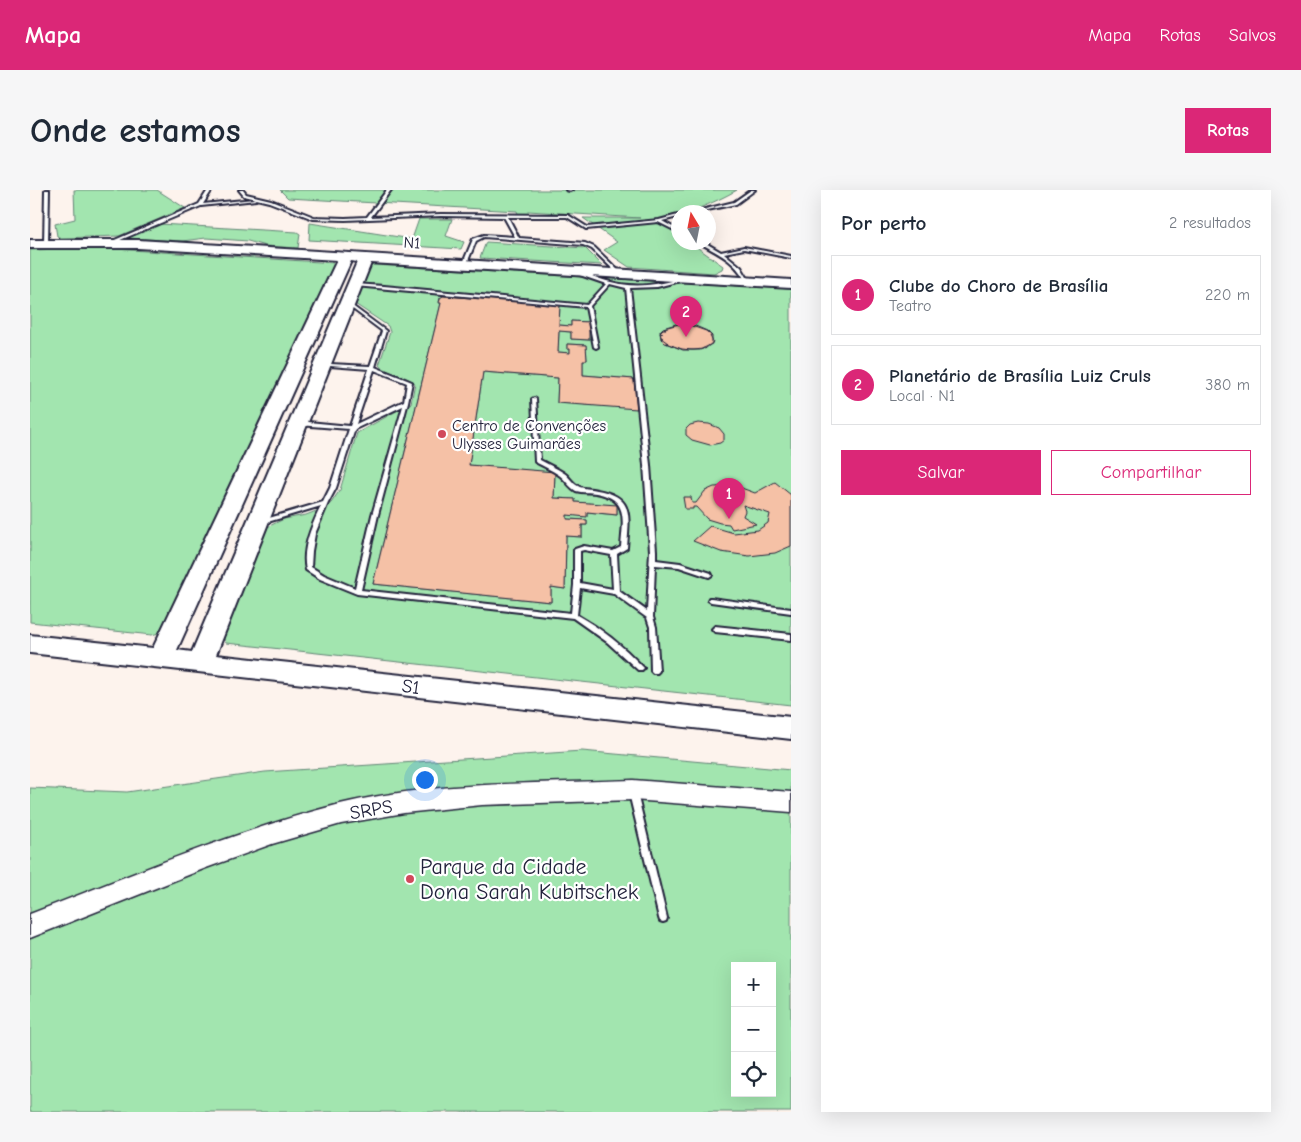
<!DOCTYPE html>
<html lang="pt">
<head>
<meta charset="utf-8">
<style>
  :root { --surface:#fff; --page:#f6f6f7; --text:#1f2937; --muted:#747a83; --line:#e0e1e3; --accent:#db2777 }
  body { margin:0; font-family:"Comic Neue",sans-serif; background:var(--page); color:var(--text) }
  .controls { position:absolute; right:15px; bottom:15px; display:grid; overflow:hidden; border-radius:0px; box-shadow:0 5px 20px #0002 }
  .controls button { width:45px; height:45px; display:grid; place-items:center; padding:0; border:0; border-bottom:1px solid var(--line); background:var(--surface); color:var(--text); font:25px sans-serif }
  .compass { position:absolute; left:641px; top:15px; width:45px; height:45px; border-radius:50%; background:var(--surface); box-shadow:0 5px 20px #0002; rotate:350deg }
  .you { position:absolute; left:394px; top:589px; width:18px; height:18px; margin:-12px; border:4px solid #fff; border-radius:50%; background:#1a73e8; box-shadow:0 0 0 8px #1a73e833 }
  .badge { display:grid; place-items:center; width:32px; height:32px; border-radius:50%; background:var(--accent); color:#fff; font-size:16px; font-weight:700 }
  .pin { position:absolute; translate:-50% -41px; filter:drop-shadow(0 1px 2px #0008) }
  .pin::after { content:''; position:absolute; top:26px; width:18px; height:15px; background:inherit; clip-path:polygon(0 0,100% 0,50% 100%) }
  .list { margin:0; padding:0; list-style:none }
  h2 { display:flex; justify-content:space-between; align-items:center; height:65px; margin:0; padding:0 20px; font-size:21px }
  h2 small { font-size:16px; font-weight:400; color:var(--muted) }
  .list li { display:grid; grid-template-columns:32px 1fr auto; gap:15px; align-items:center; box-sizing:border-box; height:80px; margin:0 10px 10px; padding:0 10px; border:1px solid var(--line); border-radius:0px }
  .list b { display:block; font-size:19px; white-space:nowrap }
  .list p { margin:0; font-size:16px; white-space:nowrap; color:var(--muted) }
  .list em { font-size:16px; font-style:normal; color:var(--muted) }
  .actions { display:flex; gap:10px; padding:15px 20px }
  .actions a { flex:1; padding:11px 0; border:1px solid var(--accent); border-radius:0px; text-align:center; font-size:18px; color:var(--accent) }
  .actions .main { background:var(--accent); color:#fff }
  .icon { flex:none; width:28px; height:28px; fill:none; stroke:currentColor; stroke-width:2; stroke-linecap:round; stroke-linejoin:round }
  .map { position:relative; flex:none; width:761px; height:922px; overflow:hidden; border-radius:0px }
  header { display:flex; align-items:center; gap:30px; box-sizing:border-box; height:70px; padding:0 25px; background:var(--accent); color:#fff }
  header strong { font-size:24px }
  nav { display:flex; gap:28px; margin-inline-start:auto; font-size:18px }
  .intro { display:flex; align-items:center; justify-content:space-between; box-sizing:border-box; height:120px; padding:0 30px }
  h1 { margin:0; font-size:35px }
  .button { padding:12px 22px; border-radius:0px; background:var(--accent); color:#fff; font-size:18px; font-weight:700 }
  main { display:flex; gap:30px; padding:0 30px }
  aside { flex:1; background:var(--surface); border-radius:0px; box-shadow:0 5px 20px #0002 }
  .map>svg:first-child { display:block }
  .green { fill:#a2e5af; stroke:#628475; fill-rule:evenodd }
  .building { fill:#f5c1a6; stroke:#22223b }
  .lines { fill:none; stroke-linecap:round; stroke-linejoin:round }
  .lane-casing { stroke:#22223b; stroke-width:4 }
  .secondary-casing { stroke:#22223b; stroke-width:3 }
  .highway-casing { stroke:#22223b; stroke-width:4 }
  .lane { fill:#fff; fill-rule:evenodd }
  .secondary { fill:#fff; fill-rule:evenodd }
  .highway { fill:#fff; fill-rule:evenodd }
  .poi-dot { fill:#d1495b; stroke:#fff; stroke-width:2 }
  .labels { text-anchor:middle; stroke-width:4.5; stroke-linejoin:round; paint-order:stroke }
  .far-street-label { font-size:16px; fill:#22223b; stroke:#fff }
  .far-poi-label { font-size:16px; fill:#22223b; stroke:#fff; text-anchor:start }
  .street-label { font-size:19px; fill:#22223b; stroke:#fff }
  .near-poi-label { font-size:22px; fill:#22223b; stroke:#fff; text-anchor:start }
</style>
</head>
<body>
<header>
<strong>Mapa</strong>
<nav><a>Mapa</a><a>Rotas</a><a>Salvos</a></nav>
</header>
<div class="intro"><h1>Onde estamos</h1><a class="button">Rotas</a></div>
<main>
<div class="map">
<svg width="761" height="922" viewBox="0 0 761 922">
  <rect width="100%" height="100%" fill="#fdf3ed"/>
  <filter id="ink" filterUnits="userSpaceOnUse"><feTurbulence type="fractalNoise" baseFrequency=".02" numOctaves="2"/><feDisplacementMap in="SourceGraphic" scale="10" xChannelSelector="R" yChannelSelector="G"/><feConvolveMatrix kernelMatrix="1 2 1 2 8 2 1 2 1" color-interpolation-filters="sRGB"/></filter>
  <g filter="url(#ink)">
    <path class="green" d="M44 0H127L155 18 89 46 31 48 27 46 25 34 45 29Z
      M250 0H707C684 13 650 28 625 29L648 44V52L661 53 693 76 692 79 684 83 599 77 574 60 587 52 553 28H610L498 21 499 25H488L487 21 258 8Z
      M389 29H422L416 46 434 52 431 59 279 50 280 33 382 49Z
      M129 34 267 42 270 44 268 58 235 56 218 51 176 48 152 51 98 48Z
      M456 52 555 58 572 75 450 68Z
      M69 58 305 73V77L135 441 122 445 0 432V60Z
      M344 75 761 99V515L196 453 191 443 233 339 254 329 276 325 299 316 310 300 327 243 381 213 385 193C374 184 358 184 349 175L360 142 358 136 325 114 338 77ZM410 108 530 115 529 135 541 136V131L559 132V150L541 149V142L529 141 528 162 540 163V159H537V154L556 155 557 170H553V185L604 189 607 218 527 213 528 188 453 182 439 275 525 283 524 308 545 309V312L587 316V325L557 322V326L537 325V329L557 330V335H552V347L536 346 535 399 521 397V412L343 394 411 113 409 112Z
      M552 561 761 580V922H0V598L97 602 235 582ZM705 776H742V903H705Z"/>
    <path class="building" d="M413 106 530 114 529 135 541 136V131L559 132V150L541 149V142L529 141 528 162 540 163V159H537V154L556 155 557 170H553V185L604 189 607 219 527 213 528 188 453 182 439 275 525 282 524 308 545 309V312L587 315V325L557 322V327L537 325V329L557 330V335H552V347L536 346 535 399 521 397V412L343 394 411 113H409L410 108Z
      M646 134 663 135 677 141 682 146V154L670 160H661L652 159 635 153 631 149 630 141 633 138Z
      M649 134 659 135 676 141 682 146H680L683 152 675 159 673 158V159L664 160H653L636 153H638L631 148H633L631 147 630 143H633L630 142 633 139H636L634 138Z
      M668 233 679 234 689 238 694 244V250L690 253 680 255 662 250 656 245V239L660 235Z
      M745 292 761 305V356L745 363 719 366 691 362 663 351 680 336 704 343 728 340 738 333 740 324 713 315 715 321 713 326 726 334 702 339 699 334 690 333 677 329 666 317H663V319H655L653 307H661L662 313H666L675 301 684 297 706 296 725 303Z"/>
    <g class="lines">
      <g class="lane-casing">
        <path id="lane" d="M15 0H19L18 54 16 55 14 54Z
          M178 0H182L173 14 224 9 226 10 171 16 83 53 80 52 169 14Z
          M209 0H213L216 4 241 10 284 27 315 28 337 27 357 0H361L341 27 411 24 538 25 557 37 629 30 648 25V27L632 31 648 40V42L628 32 556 39 537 27H478L489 48 555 53 564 57 591 83 588 84 562 59 553 55 454 47 446 51 437 73 435 74 433 73 443 49 454 45 485 47 474 27 411 26 315 30 283 29 239 12 214 6Z
          M536 0H542L540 1Z
          M721 0H725L706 14 668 22H663L704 12Z
          M668 52H674L691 62 714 57 761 66V68L714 59 694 63 711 77 720 92 718 93H717C704 69 690 65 668 52Z
          M547 82C558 83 570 90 581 92 607 99 630 94 656 88L658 89 627 97 600 98 620 275 626 361V370L650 373 681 383 682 385 679 387 649 377 625 375 623 427 626 437 629 481 627 483H623L621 481 620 437 617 428 584 404 550 398 547 425C572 439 593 456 612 476L614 478 612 480H608L577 452 543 428 327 404 290 389 276 380C271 359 282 335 291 316L231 334 228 332 229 331 293 312 300 298 319 239 268 235 265 233 268 231 320 236 339 179 300 176 292 178 290 177 300 174 340 176 352 141 316 114V112H317L356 141 345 177 382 192 378 212 348 325 331 400 541 423 544 395V360L545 359 554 356 583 361 591 357C593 330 599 309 566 303 560 302 552 303 546 301 540 298 535 289 529 285 522 280 513 276 505 272L502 209 504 208 506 209 510 270C517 274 527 278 534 283 539 286 542 293 548 296 552 299 561 298 567 300 605 307 599 326 597 358L587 364 589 401 617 421 620 361 614 275 596 98 580 94 560 116 568 157 566 158 564 157 556 117 325 96 323 95 325 94 354 96 557 115 576 94 547 84ZM344 180 377 193 374 211 326 234ZM373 216 342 325 325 398 294 385 281 377 282 361 285 344 298 313 306 298 325 239ZM554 360 581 365 583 399 550 393V361Z
          M679 408H681L761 419V423L681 412 678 410Z
          M685 436 761 444V450L685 442 682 439Z
          M603 599 606 601 607 603 637 728 636 731 633 732 630 731 629 728 599 603 600 601Z"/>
      </g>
      <g class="secondary-casing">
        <path id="secondary" d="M603 590 761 602V622L603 610 452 615 374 623 311 634 242 654 176 678 0 748V724C102 685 204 641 310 614 404 591 507 594 603 590Z"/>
      </g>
      <g class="highway-casing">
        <path id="highway" d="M0 50H108L761 90V98L341 73 186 465 761 527V549L0 463V445L123 458 307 70 108 58H0ZM321 71 327 72 162 462 147 460Z"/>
      </g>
      <use href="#lane" class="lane"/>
      <use href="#secondary" class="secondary"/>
      <use href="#highway" class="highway"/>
    </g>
  </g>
  <g class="poi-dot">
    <circle cx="412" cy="244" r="5"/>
    <circle cx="380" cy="689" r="5"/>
  </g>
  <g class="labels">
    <g class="far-street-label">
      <text transform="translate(382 52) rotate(4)" y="6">N1</text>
    </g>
    <g class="far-poi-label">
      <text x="422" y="241">Centro de Convenções<tspan x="422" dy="18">Ulysses Guimarães</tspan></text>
    </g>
    <g class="street-label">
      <text transform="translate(381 496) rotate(7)" y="7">S1</text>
      <text transform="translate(341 619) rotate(-10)" y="7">SRPS</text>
    </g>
    <g class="near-poi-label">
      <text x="390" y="684">Parque da Cidade<tspan x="390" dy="25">Dona Sarah Kubitschek</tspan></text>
    </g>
  </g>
</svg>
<div class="controls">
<button>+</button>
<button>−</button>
<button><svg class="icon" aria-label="locate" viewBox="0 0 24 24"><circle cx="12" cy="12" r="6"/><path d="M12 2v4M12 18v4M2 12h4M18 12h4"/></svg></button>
</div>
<svg class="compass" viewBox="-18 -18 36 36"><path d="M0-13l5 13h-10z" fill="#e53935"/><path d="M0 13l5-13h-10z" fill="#747a83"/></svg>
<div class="you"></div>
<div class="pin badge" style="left:699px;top:329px">1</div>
<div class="pin badge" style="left:656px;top:147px">2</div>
</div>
<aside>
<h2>Por perto<small>2 resultados</small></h2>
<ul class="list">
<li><span class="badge">1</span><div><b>Clube do Choro de Brasília</b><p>Teatro</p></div><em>220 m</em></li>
<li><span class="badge">2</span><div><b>Planetário de Brasília Luiz Cruls</b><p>Local · N1</p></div><em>380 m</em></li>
</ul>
<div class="actions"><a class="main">Salvar</a><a>Compartilhar</a></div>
</aside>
</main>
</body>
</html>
